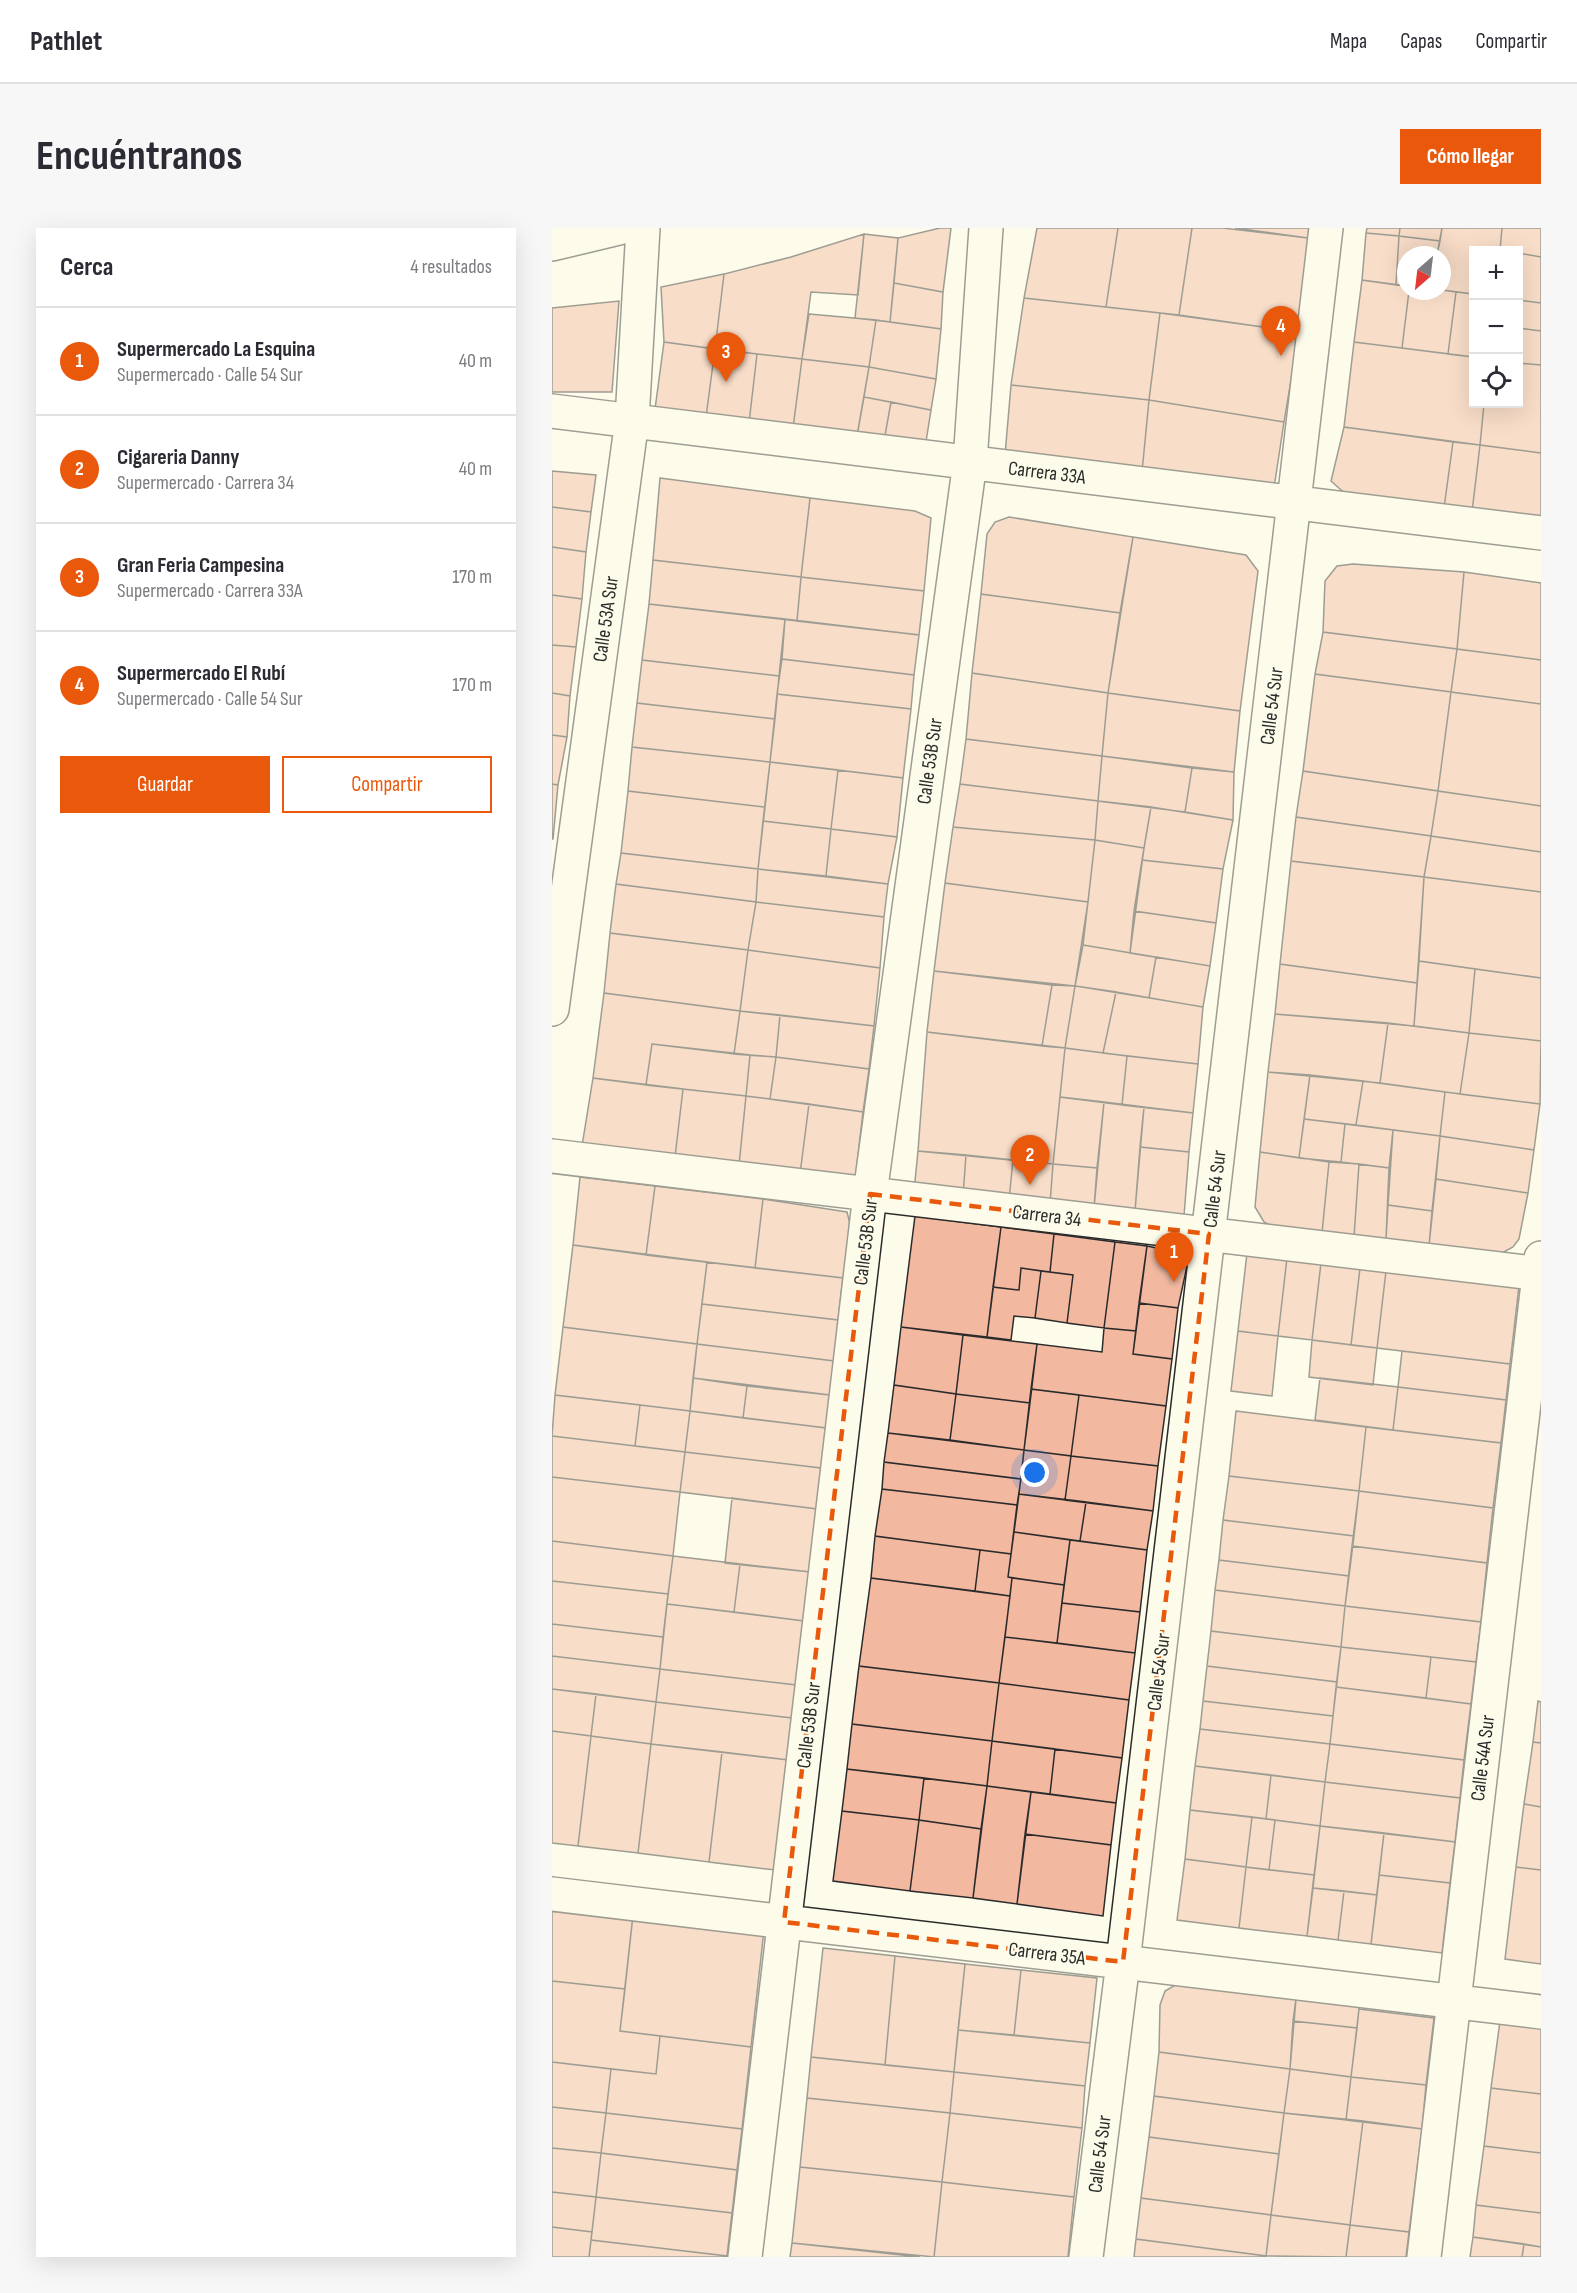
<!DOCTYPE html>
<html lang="es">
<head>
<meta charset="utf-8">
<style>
  :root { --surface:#fff; --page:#f7f7f7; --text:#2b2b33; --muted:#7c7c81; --line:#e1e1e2; --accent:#ea580c }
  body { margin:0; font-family:"Sofia Sans Condensed",sans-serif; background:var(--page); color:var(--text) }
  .controls { position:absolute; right:18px; top:18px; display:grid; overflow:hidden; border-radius:0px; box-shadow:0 6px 24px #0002 }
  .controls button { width:54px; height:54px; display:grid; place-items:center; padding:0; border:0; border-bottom:2px solid var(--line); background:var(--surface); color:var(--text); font:30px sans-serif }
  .compass { position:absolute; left:845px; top:18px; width:54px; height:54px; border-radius:50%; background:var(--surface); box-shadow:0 6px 24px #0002; rotate:208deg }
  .you { position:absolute; left:483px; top:1245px; width:21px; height:21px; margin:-15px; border:4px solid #fff; border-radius:50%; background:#1a73e8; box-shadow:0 0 0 9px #1a73e833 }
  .badge { display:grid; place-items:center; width:39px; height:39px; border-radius:50%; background:var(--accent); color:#fff; font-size:20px; font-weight:700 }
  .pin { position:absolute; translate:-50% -50px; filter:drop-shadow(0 2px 3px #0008) }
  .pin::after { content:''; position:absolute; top:32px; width:21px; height:18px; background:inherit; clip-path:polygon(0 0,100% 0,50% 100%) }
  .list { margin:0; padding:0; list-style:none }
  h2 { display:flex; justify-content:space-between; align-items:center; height:78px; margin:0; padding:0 24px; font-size:26px }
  h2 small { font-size:20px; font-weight:400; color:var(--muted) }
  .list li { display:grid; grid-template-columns:39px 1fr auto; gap:18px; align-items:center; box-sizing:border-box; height:108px; padding:0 24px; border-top:2px solid var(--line) }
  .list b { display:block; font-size:22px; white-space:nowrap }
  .list p { margin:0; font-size:20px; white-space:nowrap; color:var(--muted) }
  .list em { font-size:20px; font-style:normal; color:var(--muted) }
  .actions { display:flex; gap:12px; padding:18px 24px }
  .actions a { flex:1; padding:14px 0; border:2px solid var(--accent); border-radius:0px; text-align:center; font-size:21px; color:var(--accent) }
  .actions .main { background:var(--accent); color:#fff }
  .icon { flex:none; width:33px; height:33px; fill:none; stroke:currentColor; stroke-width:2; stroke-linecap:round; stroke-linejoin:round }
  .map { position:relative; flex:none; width:989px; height:2029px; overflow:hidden; border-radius:0px }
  header { display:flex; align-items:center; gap:36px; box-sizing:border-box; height:84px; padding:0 30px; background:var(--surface); border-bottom:2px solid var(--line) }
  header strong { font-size:28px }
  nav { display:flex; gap:33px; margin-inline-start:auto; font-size:21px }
  .intro { display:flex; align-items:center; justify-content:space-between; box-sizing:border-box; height:144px; padding:0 36px }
  h1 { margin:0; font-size:42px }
  .button { padding:15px 27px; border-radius:0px; background:var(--accent); color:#fff; font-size:21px; font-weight:700 }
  main { display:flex; gap:36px; padding:0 36px }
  aside { flex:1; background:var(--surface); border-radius:0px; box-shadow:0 6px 24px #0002 }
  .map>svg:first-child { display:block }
  .building { fill:#f2b8a0; stroke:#2b2b2b; stroke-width:1.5 }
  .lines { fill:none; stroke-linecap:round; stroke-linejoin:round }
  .street-casing { stroke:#2b2b2b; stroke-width:36 }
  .secondary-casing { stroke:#2b2b2b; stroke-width:36 }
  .street { stroke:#fdfbea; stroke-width:33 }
  .secondary { stroke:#fdfbea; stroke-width:33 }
  .marked { fill:none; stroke:#e8590c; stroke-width:4.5; stroke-dasharray:12 8; stroke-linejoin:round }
  .labels { text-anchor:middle; stroke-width:4.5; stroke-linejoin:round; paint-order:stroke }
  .street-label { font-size:20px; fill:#2b2b2b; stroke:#fdfbea }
</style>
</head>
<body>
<header>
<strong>Pathlet</strong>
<nav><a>Mapa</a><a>Capas</a><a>Compartir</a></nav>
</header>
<div class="intro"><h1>Encuéntranos</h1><a class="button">Cómo llegar</a></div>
<main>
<aside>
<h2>Cerca<small>4 resultados</small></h2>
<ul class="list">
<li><span class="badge">1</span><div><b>Supermercado La Esquina</b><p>Supermercado · Calle 54 Sur</p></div><em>40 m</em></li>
<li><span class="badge">2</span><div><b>Cigareria Danny</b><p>Supermercado · Carrera 34</p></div><em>40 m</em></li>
<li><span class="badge">3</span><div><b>Gran Feria Campesina</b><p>Supermercado · Carrera 33A</p></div><em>170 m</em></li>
<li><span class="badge">4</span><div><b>Supermercado El Rubí</b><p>Supermercado · Calle 54 Sur</p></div><em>170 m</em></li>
</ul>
<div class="actions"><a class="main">Guardar</a><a>Compartir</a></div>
</aside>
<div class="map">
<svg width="989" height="2029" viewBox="0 0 989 2029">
  <rect width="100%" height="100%" fill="#fdfbea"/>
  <path class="building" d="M388 0H399L391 64 342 55 346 10Z
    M485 0H566L554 79 472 70Z
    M566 0H640L627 87 554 79Z
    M640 0H671L756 10 747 104 627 87Z
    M683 0H757L756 10Z
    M815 0H848L847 8 814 5Z
    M848 0H890L888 13 847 8Z
    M890 0H950L948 22H921V66L890 62V27H885Z
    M950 0H989V29L966 25V22H948Z
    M814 5 847 8 844 57 810 52Z
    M312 6 346 10 338 94 303 90Z
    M312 6 306 67 259 64 250 131 163 121 172 46 239 29Z
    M847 8 888 13 885 27H854V58L844 57Z
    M966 25 989 29V75L966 72Z
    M172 46 163 121 112 114 109 59Z
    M810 52 854 58V63H857L850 120 802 114Z
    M342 55 391 64 389 101 338 94Z
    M890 62 904 64 896 126 850 120 857 63Z
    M904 64 921 66V129L896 126Z
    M472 70 608 85 597 172 459 157Z
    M966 72 989 75V103L966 100Z
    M67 73 60 164H0V80Z
    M608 85 747 104 732 194 597 172Z
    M257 86 324 92 317 139 250 131Z
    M324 92 389 101 384 151 317 139Z
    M966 100 989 103V137L966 135Z
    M112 114 163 121 154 189 103 181Z
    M802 114 921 129V176H932L928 217 792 199Z
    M163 121 205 126 197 195 154 189Z
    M205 126 250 131 241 200 197 195Z
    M250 131 317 139 305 208 241 200Z
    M966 135 989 137V225L928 217 932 176H966Z
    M317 139 384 151 379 182 312 169Z
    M459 157 597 172 590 244 453 227Z
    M312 169 339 174 332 213 305 208Z
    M597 172 732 194 722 260 590 244Z
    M339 174 379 182 373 220 332 213Z
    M792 199 901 214 892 280 797 269 779 253Z
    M901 214 928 217 920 284 892 280Z
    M928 217 989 225V294L920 284Z
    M0 243 44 247 39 284 0 279Z
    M108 250 258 270 249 349 101 332Z
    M258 270 363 283 379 290 372 363 249 349Z
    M0 279 39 284 34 324 0 319Z
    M457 289 581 309 568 385 429 366 435 306 443 294Z
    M581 309 694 327 706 343 688 483 556 465Z
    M0 319 34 324 30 371 0 367Z
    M101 332 249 349 245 393 97 376Z
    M801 336 912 344 905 421 771 404 773 353 785 338Z
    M912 344 989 355V432L905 421Z
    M249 349 372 363 367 407 245 393Z
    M429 366 568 385 556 465 420 445Z
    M0 367 30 371 24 419 0 417Z
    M97 376 233 391 227 448 90 432Z
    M233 391 367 407 362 447 230 431Z
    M771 404 905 421 899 464 763 446Z
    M0 417 24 419 18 468 0 465Z
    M905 421 989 432V476L899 464Z
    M230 431 362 447 359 481 225 466Z
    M90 432 227 448 223 491 85 475Z
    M420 445 556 465 550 528 414 511Z
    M763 446 899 464 886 563 751 543Z
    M899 464 989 476V578L886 563Z
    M0 465 18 468 15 509 0 507Z
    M556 465 688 483 682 544 550 528Z
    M225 466 359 481 351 550 218 534Z
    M85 475 223 491 218 534 80 519Z
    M0 507 15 509 6 557 0 556Z
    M414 511 550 528 546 573 408 556Z
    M80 519 218 534 213 579 76 563Z
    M550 528 640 540 633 584 546 573Z
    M218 534 286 542 279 601 211 593Z
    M640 540 682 544 681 592 633 584Z
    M286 542 351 550 345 609 279 601Z
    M751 543 886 563 879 608 744 589Z
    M0 556 6 557 1 611H0Z
    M408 556 546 573 543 612 401 599Z
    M76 563 213 579 206 641 69 625Z
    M886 563 989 578V624L879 608Z
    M546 573 599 579 592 620 543 612Z
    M599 579 681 592 671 641 590 632Z
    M744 589 879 608 872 649 739 633Z
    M211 593 279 601 274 648 206 641Z
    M401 599 543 612 536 674 393 655Z
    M279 601 345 609 336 656 274 648Z
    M879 608 989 624V664L872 649Z
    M543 612 592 620 578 725 531 717Z
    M69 625 206 641 204 674 64 656Z
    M590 632 671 641 664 695 582 683Z
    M739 633 872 649 865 755 728 736Z
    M206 641 336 656 332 689 204 674Z
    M872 649 989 664V750L867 733Z
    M393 655 536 674 523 758 382 743Z
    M64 656 204 674 196 722 58 705Z
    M204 674 332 689 328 740 196 722Z
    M582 683 664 695 658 738 578 725Z
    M58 705 196 722 188 783 52 765Z
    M531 717 604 729 597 770 523 758Z
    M196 722 328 740 322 798 188 783Z
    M604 729 658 738 651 779 597 770Z
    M867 733 923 741 917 805 862 798Z
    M728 736 865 755 862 798 723 786Z
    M923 741 989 750V813L917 805Z
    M382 743 500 757 490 818 375 804Z
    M500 757 523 758 513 820 490 818Z
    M523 758 564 764 551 825 513 820Z
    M564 764 651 779 646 836 551 825Z
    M52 765 188 783 182 826 100 816 94 857 41 850Z
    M188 783 228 787 224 829 182 826Z
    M723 786 836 795 828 855 716 844Z
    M228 787 322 798 317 841 224 829Z
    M836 795 917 805 908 866 828 855Z
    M375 804 513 820 501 936 366 923Z
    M917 805 989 813 988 876 908 866Z
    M100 816 198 827 194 868 94 857Z
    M513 820 575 828 570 877 508 869Z
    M198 827 224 829 218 871 194 868Z
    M575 828 646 836 641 885 570 877Z
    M224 829 317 841 311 884 218 871Z
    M716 844 758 847 747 930 708 924Z
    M758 847 811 853 804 897 752 891Z
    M41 850 131 861 123 929 30 918Z
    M811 853 893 864 888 908 804 897Z
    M131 861 194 868 187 937 123 929Z
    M893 864 988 876 982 922 888 908Z
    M194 868 257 876 248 946 187 937Z
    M508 869 552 874 545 940 501 936Z
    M552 874 592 879 583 983 542 980Z
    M257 876 311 884 303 953 248 946Z
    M592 879 641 885 637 924 588 919Z
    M752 891 793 896 789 934 747 930Z
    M793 896 841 902 837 940 789 934Z
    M841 902 888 908 880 983 836 977Z
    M888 908 982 922 976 965 884 951Z
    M588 919 637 924 632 988 583 983Z
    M366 923 414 927 411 968 362 963Z
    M708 924 777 934 770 1005 724 1000 712 994 703 979Z
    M414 927 461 932 457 972 411 968Z
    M461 932 501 936 498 976 457 972Z
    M777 934 807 936 802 1009 770 1005Z
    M501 936 545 940 542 980 498 976Z
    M807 936 837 940 834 1011 802 1009Z
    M28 949 103 958 94 1027 21 1017Z
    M884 951 976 965 967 1011 961 1019 950 1025 877 1018Z
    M103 958 211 971 203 1040 94 1027Z
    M211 971 295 984 300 1004 291 1050 203 1040Z
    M836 977 880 983 877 1018 834 1011Z
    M363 988 449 999 435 1109 349 1099Z
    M449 999 502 1006 498 1044 469 1040 467 1062 441 1059Z
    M502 1006 563 1014 552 1100 515 1095 521 1047 498 1044Z
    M563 1014 595 1018 584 1103 552 1100Z
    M21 1017 155 1034 145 1116 11 1099Z
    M595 1018 628 1025 635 1038 626 1080 587 1075Z
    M695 1025 735 1030 726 1108 686 1103Z
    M735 1030 769 1035 760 1112 726 1108Z
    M155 1034 291 1050 286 1092 150 1076Z
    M769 1035 808 1040 799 1117 760 1112Z
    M469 1040 489 1043 483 1090 462 1088 459 1112 435 1109 441 1059 467 1062Z
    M808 1040 834 1043 825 1120 799 1117Z
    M489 1043 521 1047 515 1095 483 1090Z
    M834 1043 967 1058 958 1136 825 1120Z
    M587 1075 626 1080 620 1131 581 1126Z
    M150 1076 286 1092 282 1133 145 1116Z
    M11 1099 145 1116 138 1183 3 1167Z
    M349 1099 411 1107 404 1166 342 1157Z
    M552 1100 584 1103 581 1126 620 1131 614 1178 479 1161 485 1116 550 1124Z
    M686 1103 726 1108 720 1168 679 1163Z
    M411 1107 485 1116 478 1175 404 1166Z
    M760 1112 825 1120 821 1157 757 1149Z
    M145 1116 282 1133 278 1167 141 1150Z
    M850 1123 958 1136 954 1172 846 1159Z
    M141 1150 195 1158 191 1190 138 1183Z
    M768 1150 846 1159 841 1202 763 1192Z
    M342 1157 404 1166 398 1212 336 1205Z
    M195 1158 278 1167 274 1200 191 1190Z
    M846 1159 954 1172 949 1215 841 1202Z
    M479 1161 527 1167 519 1228 472 1222Z
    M404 1166 478 1175 472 1222 398 1212Z
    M3 1167 88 1177 83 1218 0 1208Z
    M527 1167 614 1178 606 1238 519 1228Z
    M88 1177 138 1183 133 1224 83 1218Z
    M138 1183 274 1200 269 1240 133 1224Z
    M684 1183 814 1199 807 1263 677 1248Z
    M814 1199 949 1215 941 1280 807 1263Z
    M336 1205 472 1222 469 1251 332 1234Z
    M0 1208 133 1224 128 1264 0 1249Z
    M472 1222 519 1228 513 1272 467 1266Z
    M133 1224 269 1240 265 1281 128 1264Z
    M519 1228 606 1238 601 1283 513 1272Z
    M332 1234 469 1251 465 1277 330 1261Z
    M677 1248 807 1263 802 1308 671 1292Z
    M0 1249 128 1264 121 1328 0 1313Z
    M330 1261 465 1277 459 1326 323 1308Z
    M807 1263 941 1280 935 1335 800 1318Z
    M467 1266 534 1274 528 1313 462 1304Z
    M180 1270 265 1281 258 1344 173 1335Z
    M534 1274 601 1283 595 1322 528 1313Z
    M671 1292 802 1308 797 1348 667 1332Z
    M462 1304 518 1312 512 1357 456 1349Z
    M323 1308 428 1322 423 1363 319 1350Z
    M518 1312 595 1322 588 1384 510 1375Z
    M0 1313 121 1328 116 1366 0 1353Z
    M800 1318 935 1335 929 1394 793 1378Z
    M428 1322 459 1326 456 1349 460 1350 458 1368 423 1363Z
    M121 1328 188 1336 182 1384 115 1376Z
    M667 1332 797 1348 793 1378 663 1362Z
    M188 1336 258 1344 252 1393 182 1384Z
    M319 1350 458 1368 447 1455 307 1438Z
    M460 1350 512 1357 505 1415 453 1409Z
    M0 1353 116 1366 111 1409 0 1396Z
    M663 1362 793 1378 789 1419 659 1403Z
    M510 1375 588 1384 583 1425 505 1415Z
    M115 1376 252 1393 244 1457 108 1441Z
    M793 1378 929 1394 924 1434 789 1419Z
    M0 1396 111 1409 108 1441 0 1428Z
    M659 1403 789 1419 785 1454 655 1438Z
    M453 1409 583 1425 577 1472 447 1455Z
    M789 1419 879 1429 874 1470 784 1459Z
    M0 1428 108 1441 104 1474 0 1461Z
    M879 1429 924 1434 919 1476 874 1470Z
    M307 1438 447 1455 440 1513 300 1496Z
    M655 1438 785 1454 781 1488 651 1473Z
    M108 1441 244 1457 240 1490 104 1474Z
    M447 1455 577 1472 570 1530 440 1513Z
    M784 1459 919 1476 912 1532 778 1516Z
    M0 1461 44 1466 39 1508 0 1503Z
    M44 1466 104 1474 99 1516 39 1508Z
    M651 1473 781 1488 778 1516 648 1501Z
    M986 1473 989 1474V1515L981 1514Z
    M104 1474 240 1490 236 1532 99 1516Z
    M300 1496 440 1513 435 1558 295 1541Z
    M648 1501 778 1516 773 1554 643 1538Z
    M0 1503 39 1508 26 1618 0 1615Z
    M39 1508 99 1516 86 1625 26 1618Z
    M440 1513 503 1521 498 1566 435 1558Z
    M981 1514 989 1515V1579L972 1576Z
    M99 1516 170 1524 157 1634 86 1625Z
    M778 1516 912 1532 908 1570 773 1554Z
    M503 1521 570 1530 564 1575 498 1566Z
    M170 1524 236 1532 223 1642 157 1634Z
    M643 1538 719 1547 714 1591 638 1582Z
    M295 1541 372 1550 367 1592 290 1583Z
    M719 1547 773 1554 768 1598 714 1591Z
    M372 1550 435 1558 429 1601 367 1592Z
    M773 1554 908 1570 903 1614 768 1598Z
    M435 1558 479 1564 465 1676 421 1670Z
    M479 1564 564 1575 559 1617 473 1606Z
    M972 1576 989 1579V1642L964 1639Z
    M638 1582 700 1589 694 1639 633 1631Z
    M290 1583 367 1592 358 1663 281 1653Z
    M700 1589 723 1592 717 1642 694 1639Z
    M367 1592 429 1601 421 1670 358 1663Z
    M723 1592 768 1598 762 1647 717 1642Z
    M768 1598 832 1605 825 1667 761 1660Z
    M832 1605 903 1614 898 1655 827 1647Z
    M473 1606 559 1617 551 1688 465 1676Z
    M633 1631 694 1639 687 1700 625 1692Z
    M694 1639 762 1647 755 1708 687 1700Z
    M964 1639 989 1642V1736L953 1731Z
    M827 1647 898 1655 890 1725 819 1716Z
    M761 1660 792 1663 786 1712 755 1708Z
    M792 1663 825 1667 819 1716 786 1712Z
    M0 1677 81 1687 73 1761 0 1753Z
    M81 1687 212 1702 199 1819 68 1803Z
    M271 1720 343 1728 333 1837 259 1829Z
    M343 1728 413 1736 402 1844 333 1837Z
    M413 1736 469 1742 462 1807 406 1802Z
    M469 1742 545 1750 538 1815 462 1807Z
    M0 1753 73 1761 68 1803 108 1808 104 1846 0 1834Z
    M625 1756 744 1771 738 1841 607 1824 608 1777 613 1763Z
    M744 1771H808L805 1800 741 1793Z
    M807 1781 882 1790 874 1857 799 1849Z
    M741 1793 805 1800 799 1849 738 1841Z
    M948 1793 989 1799V1866L939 1860Z
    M406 1802 538 1815 533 1858 402 1844Z
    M108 1808 199 1819 190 1901 54 1885 59 1841 104 1846Z
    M607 1824 738 1841 732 1885 602 1868Z
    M259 1829 402 1844 398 1885 255 1870Z
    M0 1834 59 1841 54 1885 0 1879Z
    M738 1841 799 1849 794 1892 732 1885Z
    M402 1844 533 1858 530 1900 398 1885Z
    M799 1849 874 1857 870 1901 794 1892Z
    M939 1860 989 1866V1925L932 1918Z
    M602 1868 732 1885 727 1926 597 1909Z
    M255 1870 398 1885 390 1954 248 1939Z
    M0 1879 54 1885 49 1925 0 1920Z
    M54 1885 190 1901 185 1942 49 1925Z
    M398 1885 530 1900 522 1969 390 1954Z
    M732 1885 811 1893 798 1997 719 1987Z
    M811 1893 870 1901 857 2004 798 1997Z
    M597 1909 727 1926 719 1987 589 1970Z
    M932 1918 989 1925V1985L924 1977Z
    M0 1920 49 1925 44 1969 0 1964Z
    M49 1925 185 1942 180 1985 44 1969Z
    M248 1939 390 1954 382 2029 240 2015Z
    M390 1954 522 1969 516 2029H382Z
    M0 1964 44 1969 40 2004 0 1999Z
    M44 1969 180 1985 175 2028 39 2012Z
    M589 1970 719 1987 714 2028 584 2011Z
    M924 1977 989 1985V2019L921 2009Z
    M719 1987 798 1997 794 2029 714 2028Z
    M798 1997 857 2004 854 2029H794Z
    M0 1999 40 2004 37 2029H0Z
    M921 2009 972 2016 970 2029H918Z
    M584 2011 714 2028V2029H582Z
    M39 2012 175 2028V2029H37Z
    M240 2015 368 2029H238Z
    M972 2016 989 2019V2029H970Z"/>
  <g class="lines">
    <g class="street-casing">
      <path id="street" d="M0 183 989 305
        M0 781 80 192 91 0
        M0 928 989 1046
        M0 1666 989 1784
        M193 2029 318 966 418 234 434 0
        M534 2029 571 1734 774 0
        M872 2029 989 1030"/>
    </g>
    <g class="secondary-casing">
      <path id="secondary" d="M0 16 67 0"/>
    </g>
    <use href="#street" class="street"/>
    <use href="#secondary" class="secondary"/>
  </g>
  <path d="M0 0H989V2029H0ZM318 966 657 1006 571 1734 232 1694Z" fill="#fdfbea" fill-opacity=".55" fill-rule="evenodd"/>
  <path class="marked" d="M318 966 657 1006 571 1734 232 1694Z"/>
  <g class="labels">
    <g class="street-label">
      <text transform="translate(495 244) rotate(7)" y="7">Carrera 33A</text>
      <text transform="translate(53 391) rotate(-82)" y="7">Calle 53A Sur</text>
      <text transform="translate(719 478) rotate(-83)" y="7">Calle 54 Sur</text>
      <text transform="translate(377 533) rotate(-82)" y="7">Calle 53B Sur</text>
      <text transform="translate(662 961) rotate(-83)" y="7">Calle 54 Sur</text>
      <text transform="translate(495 987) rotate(7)" y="7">Carrera 34</text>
      <text transform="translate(313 1014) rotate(-83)" y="7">Calle 53B Sur</text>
      <text transform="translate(606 1444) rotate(-83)" y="7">Calle 54 Sur</text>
      <text transform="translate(256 1497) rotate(-83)" y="7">Calle 53B Sur</text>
      <text transform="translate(930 1530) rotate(-83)" y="7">Calle 54A Sur</text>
      <text transform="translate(495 1725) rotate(7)" y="7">Carrera 35A</text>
      <text transform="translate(547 1926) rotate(-83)" y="7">Calle 54 Sur</text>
    </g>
  </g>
</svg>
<div class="controls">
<button>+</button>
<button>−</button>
<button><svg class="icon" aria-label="locate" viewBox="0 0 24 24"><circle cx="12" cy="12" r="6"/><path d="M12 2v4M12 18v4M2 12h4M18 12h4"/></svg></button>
</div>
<svg class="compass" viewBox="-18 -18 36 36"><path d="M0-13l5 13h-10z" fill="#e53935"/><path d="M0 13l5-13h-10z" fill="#7c7c81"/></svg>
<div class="you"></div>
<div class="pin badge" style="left:622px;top:1054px">1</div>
<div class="pin badge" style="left:478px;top:957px">2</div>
<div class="pin badge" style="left:174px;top:154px">3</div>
<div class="pin badge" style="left:729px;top:128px">4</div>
</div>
</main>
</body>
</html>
